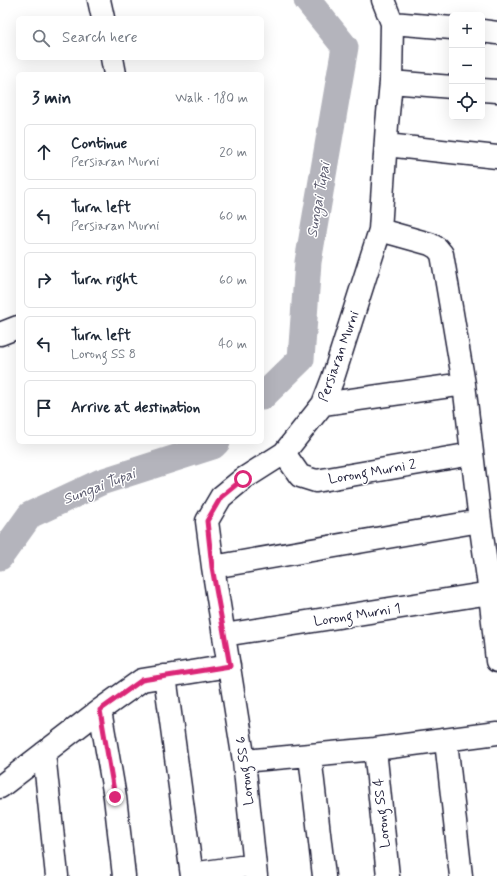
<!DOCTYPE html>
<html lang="en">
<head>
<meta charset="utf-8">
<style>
  :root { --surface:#fff; --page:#f2f2f3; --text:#1f2937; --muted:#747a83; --line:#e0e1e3 }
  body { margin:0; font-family:Mynerve,sans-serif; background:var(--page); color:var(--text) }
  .controls { position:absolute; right:12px; top:12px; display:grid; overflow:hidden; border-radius:6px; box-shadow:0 4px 16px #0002 }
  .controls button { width:36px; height:36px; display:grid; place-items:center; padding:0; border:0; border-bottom:1px solid var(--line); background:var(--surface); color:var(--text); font:20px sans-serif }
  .stop { position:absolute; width:12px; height:12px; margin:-9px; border:3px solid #db2777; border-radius:50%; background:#fff }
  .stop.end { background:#db2777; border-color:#fff; box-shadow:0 1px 4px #0008 }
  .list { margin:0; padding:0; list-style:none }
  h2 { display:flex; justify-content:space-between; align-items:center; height:52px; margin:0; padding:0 16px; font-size:17px }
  h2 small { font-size:13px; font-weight:400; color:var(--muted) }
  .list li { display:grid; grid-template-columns:26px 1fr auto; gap:12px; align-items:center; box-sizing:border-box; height:56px; margin:0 8px 8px; padding:0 8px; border:1px solid var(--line); border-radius:6px }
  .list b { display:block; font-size:15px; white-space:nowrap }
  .list p { margin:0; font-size:13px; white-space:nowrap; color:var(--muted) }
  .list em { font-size:13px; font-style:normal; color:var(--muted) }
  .icon { flex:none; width:22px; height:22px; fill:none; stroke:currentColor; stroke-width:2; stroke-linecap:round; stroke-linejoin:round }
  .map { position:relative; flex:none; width:497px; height:876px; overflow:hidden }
  .search { position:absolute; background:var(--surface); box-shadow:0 4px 16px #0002; left:16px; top:16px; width:248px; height:44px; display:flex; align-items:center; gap:10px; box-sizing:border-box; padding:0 14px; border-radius:6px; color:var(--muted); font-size:15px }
  .panel { position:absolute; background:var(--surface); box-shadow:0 4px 16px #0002; left:16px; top:72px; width:248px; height:372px; border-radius:6px }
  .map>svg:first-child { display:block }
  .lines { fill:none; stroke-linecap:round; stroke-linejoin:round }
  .river { stroke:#b4b4bc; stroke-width:27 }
  .minor-casing { stroke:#22223b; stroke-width:25 }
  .minor { stroke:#fff; stroke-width:22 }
  .route { stroke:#db2777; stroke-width:5 }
  .labels { text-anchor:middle; stroke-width:3; stroke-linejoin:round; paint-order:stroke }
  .street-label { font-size:14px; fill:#22223b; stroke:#fff }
  .water-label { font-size:15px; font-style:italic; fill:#5c5c6f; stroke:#fff }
</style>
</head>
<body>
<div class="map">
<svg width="497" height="876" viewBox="0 0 497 876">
  <rect width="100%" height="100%" fill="#fff"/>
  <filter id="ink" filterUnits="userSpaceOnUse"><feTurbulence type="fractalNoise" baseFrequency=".025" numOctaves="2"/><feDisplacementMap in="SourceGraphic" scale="8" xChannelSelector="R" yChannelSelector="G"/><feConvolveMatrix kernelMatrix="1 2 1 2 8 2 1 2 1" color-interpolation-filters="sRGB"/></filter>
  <g filter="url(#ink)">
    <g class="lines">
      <path class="river" d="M262 397 301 359 308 262 345 47 307 0
        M0 557 30 515 101 482 213 446 217 442"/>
      <g class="minor-casing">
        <path id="minor" d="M99 0 103 18
          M392 23 452 28
          M482 31 497 33
          M112 58 115 74
          M391 82 452 87
          M482 90 497 91
          M386 145 497 157
          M380 230 430 244 437 248 442 254 464 384 480 521 490 593 497 661
          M0 334 18 327
          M323 404 464 384
          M284 453 300 476 316 481 472 454
          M213 567 480 521
          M224 635 490 593
          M165 676 192 876
          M100 710 115 797 124 876
          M446 741 461 876
          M375 749 388 876
          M44 753 57 876
          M310 756 324 876
          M244 761 375 749 497 733
          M0 787 100 710 142 680 229 666
          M192 874 254 865
          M256 876 244 761 213 567 207 521 221 497 243 479 284 453 323 404 333 378 380 230 387 124 391 82 392 23 383 0"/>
      </g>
      <use href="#minor" class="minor"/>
    </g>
  </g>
  <g class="lines" filter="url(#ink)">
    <path class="route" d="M115 797 100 710 142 680 230 666 212 567 207 521 221 497 243 479"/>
  </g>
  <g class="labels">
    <g class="street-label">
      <text transform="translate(338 356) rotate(-70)" y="5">Persiaran Murni</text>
      <text transform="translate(372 471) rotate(-10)" y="5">Lorong Murni 2</text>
      <text transform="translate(357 614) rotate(-9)" y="5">Lorong Murni 1</text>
      <text transform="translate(244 771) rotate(-97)" y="5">Lorong SS 6</text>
      <text transform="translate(381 813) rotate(-96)" y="5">Lorong SS 4</text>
    </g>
    <g class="water-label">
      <text transform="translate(318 200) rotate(-80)" y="5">Sungai Tupai</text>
      <text transform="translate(99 486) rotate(-21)" y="5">Sungai Tupai</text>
    </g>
  </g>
</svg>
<div class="controls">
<button>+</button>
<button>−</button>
<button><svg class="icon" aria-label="locate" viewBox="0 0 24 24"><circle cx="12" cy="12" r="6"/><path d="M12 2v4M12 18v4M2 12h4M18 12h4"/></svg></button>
</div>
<div class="stop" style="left:243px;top:479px"></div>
<div class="stop end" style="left:115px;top:797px"></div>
<div class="search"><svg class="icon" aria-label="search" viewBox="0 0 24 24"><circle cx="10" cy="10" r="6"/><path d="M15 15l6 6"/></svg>Search here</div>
<section class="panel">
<h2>3 min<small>Walk · 180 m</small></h2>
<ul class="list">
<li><svg class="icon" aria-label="ahead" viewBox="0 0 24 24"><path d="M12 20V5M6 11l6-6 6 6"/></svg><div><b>Continue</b><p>Persiaran Murni</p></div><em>20 m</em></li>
<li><svg class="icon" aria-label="left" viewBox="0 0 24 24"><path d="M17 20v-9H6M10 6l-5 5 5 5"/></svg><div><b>Turn left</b><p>Persiaran Murni</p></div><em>60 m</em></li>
<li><svg class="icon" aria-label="right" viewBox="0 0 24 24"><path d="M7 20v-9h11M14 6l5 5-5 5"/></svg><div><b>Turn right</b></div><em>60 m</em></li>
<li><svg class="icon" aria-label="left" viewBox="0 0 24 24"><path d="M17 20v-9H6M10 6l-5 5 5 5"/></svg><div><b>Turn left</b><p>Lorong SS 8</p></div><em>40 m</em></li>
<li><svg class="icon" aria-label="arrive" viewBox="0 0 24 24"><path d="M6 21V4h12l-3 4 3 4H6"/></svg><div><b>Arrive at destination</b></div></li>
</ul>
</section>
</div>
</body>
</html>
